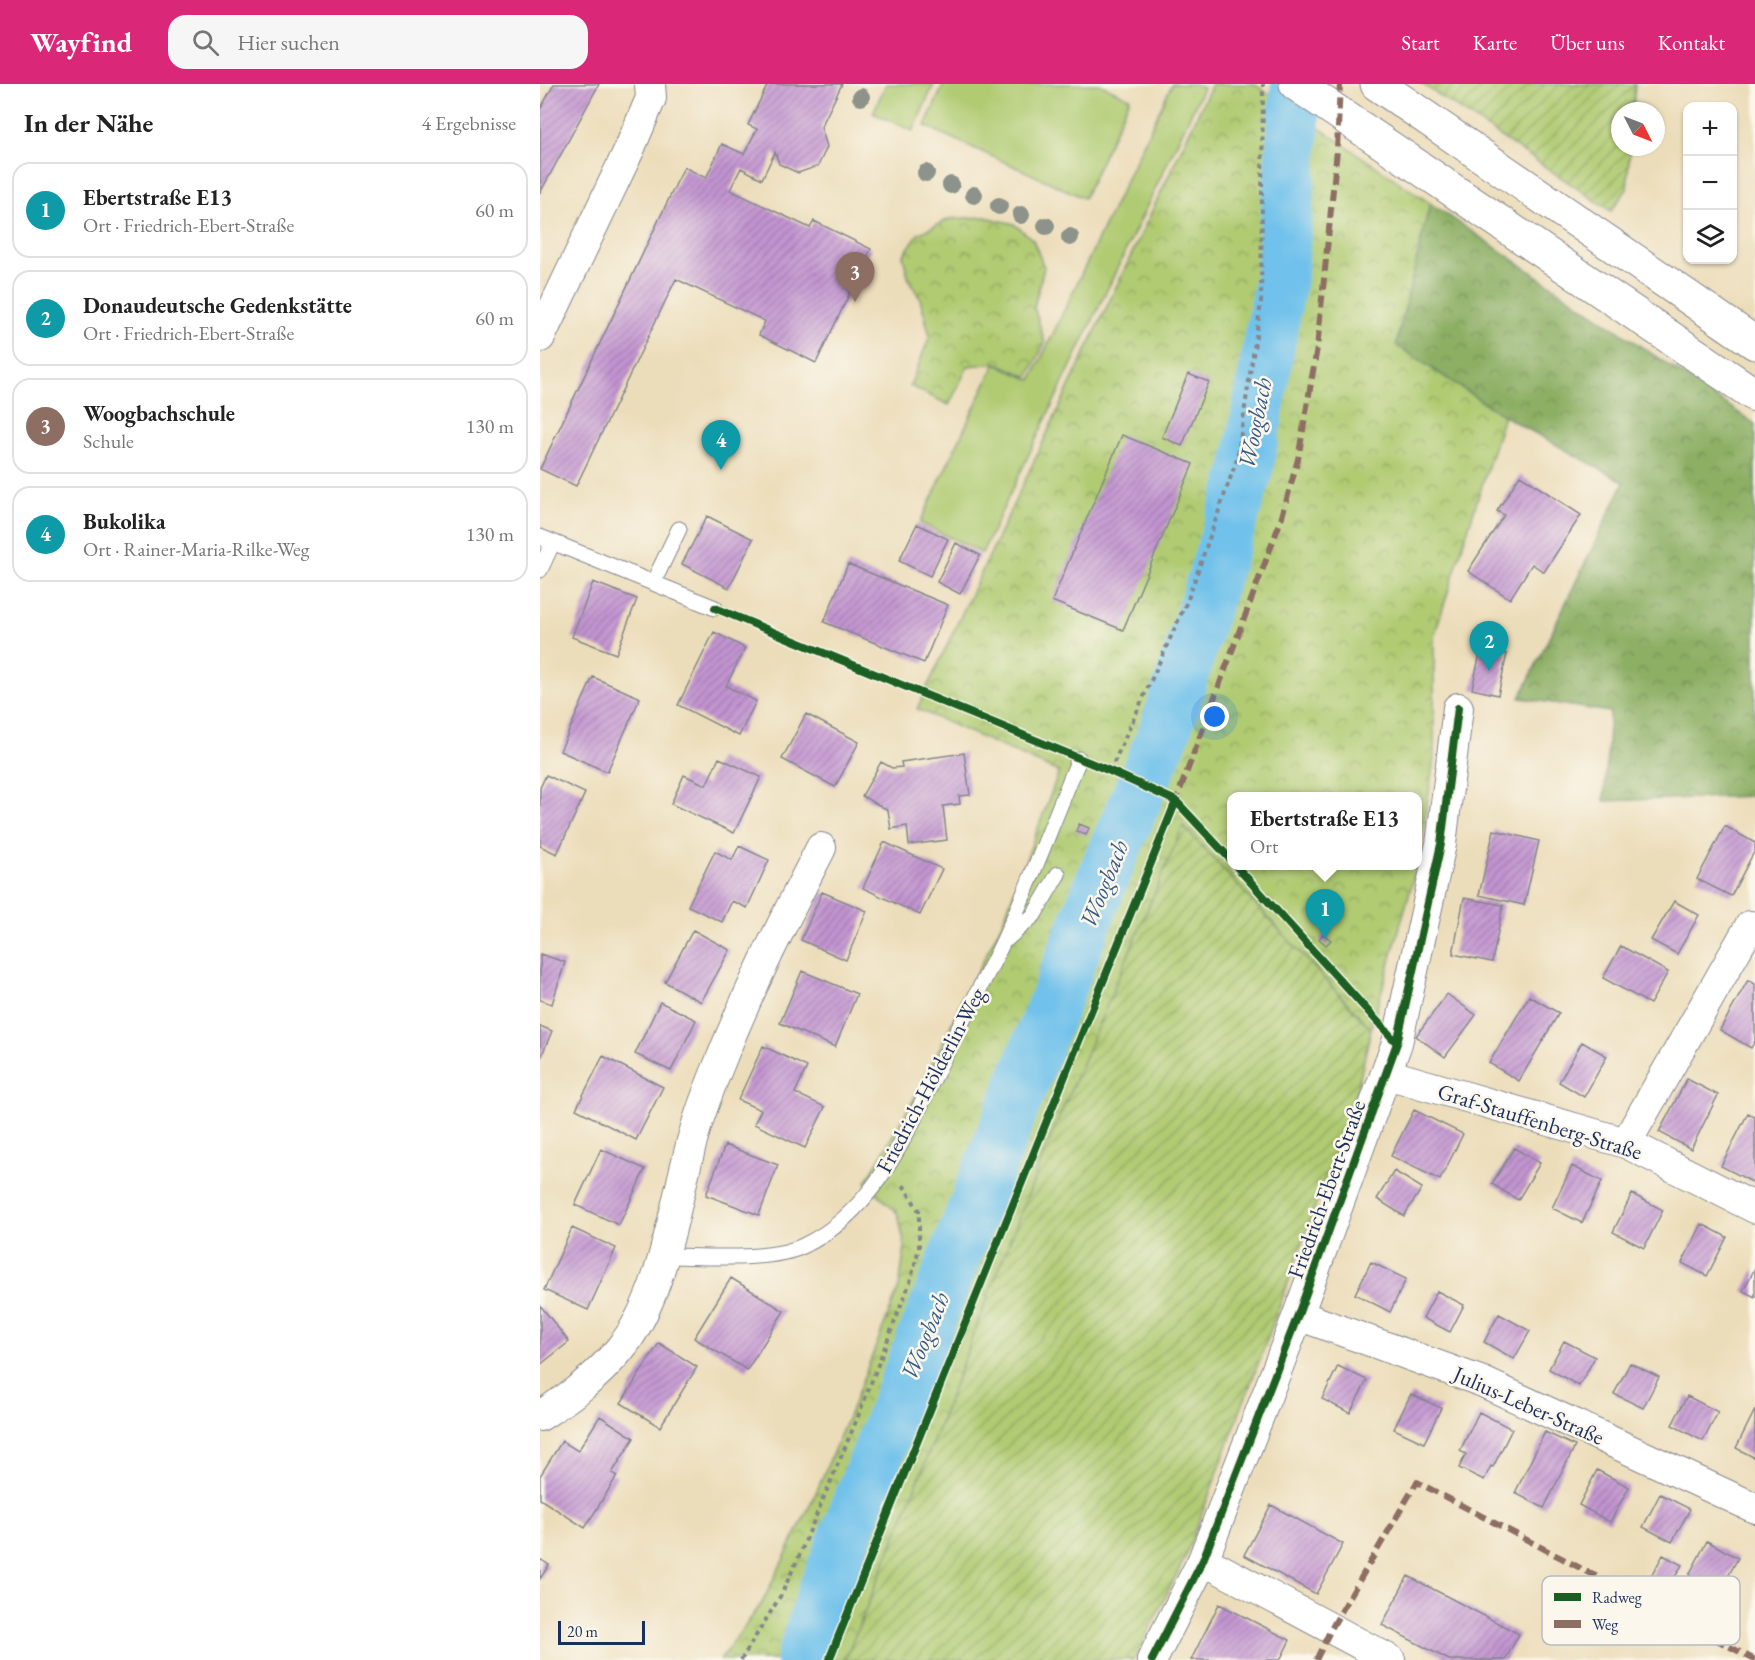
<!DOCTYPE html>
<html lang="de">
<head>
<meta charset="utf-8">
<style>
  :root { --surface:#fff; --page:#f6f6f6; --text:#222; --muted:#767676; --line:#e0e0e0; --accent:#db2777 }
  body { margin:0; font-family:"EB Garamond",serif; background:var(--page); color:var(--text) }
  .controls { position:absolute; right:18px; top:18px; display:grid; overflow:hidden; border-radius:12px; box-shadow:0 2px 4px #0004 }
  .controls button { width:54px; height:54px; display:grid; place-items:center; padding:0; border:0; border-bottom:2px solid var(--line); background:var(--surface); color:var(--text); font:30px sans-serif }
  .compass { position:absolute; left:1071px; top:18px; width:54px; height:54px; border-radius:50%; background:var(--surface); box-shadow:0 2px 4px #0004; rotate:132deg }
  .scale { position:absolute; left:18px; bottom:15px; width:87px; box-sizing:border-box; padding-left:6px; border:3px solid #1b2f5e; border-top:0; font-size:16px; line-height:21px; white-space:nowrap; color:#1b2f5e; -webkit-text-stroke:4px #fbf7ec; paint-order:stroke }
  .you { position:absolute; left:675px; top:633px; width:21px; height:21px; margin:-15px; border:4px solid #fff; border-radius:50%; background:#1a73e8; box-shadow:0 0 0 9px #1a73e833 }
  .badge { display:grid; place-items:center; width:39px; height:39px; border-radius:50%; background:var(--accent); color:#fff; font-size:20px; font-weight:700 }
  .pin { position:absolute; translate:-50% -50px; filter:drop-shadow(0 2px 3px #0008) }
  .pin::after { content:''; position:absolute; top:32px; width:21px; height:18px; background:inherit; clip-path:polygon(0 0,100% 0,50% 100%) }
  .popup { position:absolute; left:687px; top:708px; width:195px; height:78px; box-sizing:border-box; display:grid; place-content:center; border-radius:12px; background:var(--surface); filter:drop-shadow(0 2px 4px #0005); font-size:20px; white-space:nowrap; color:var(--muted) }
  .popup b { font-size:22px; color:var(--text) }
  .popup::after { content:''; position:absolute; left:50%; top:100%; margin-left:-12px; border:12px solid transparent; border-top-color:var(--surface) }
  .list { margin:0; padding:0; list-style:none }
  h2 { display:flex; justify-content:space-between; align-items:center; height:78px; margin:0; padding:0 24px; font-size:26px }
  h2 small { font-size:20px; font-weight:400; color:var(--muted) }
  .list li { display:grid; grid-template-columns:39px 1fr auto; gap:18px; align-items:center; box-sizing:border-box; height:96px; margin:0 12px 12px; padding:0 12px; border:2px solid var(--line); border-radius:18px }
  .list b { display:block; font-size:22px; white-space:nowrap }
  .list p { margin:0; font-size:20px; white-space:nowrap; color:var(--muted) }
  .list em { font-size:20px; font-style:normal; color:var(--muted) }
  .icon { flex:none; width:33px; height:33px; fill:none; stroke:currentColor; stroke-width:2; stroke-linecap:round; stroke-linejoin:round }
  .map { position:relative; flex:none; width:1215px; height:1576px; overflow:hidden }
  header { display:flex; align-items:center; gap:36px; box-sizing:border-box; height:84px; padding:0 30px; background:var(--accent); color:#fff }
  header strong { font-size:28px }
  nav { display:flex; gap:33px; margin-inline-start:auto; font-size:21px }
  .search { width:420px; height:54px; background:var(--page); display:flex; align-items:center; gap:15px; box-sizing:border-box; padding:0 21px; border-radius:18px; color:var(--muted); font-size:22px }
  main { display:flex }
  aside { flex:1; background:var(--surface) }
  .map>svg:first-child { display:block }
  .grass { fill:#b0cb72; stroke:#667d68; stroke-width:1.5 }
  .forest { fill:url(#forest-crowns); stroke:#546f61; stroke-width:1.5 }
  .park { fill:url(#park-crowns); stroke:#667d68; stroke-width:1.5 }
  .garden { fill:url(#garden-furrows); stroke:#667d68; stroke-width:1.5 }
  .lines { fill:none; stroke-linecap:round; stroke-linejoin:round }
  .stream { stroke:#6fc1eb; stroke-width:9 }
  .river { stroke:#6fc1eb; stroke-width:52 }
  .building { fill:url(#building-hatch) }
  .service-casing { stroke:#84868c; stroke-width:17 }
  .minor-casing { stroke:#84868c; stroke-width:32 }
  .trunk-casing { stroke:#84868c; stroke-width:35 }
  .path { stroke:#84868c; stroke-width:4; stroke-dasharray:4.5 4.5; stroke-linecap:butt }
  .service { stroke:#fff; stroke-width:15 }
  .minor { stroke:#fff; stroke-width:30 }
  .trunk { stroke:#fff; stroke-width:33 }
  .quiet { stroke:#8d6e63; stroke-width:6; stroke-dasharray:12 6; stroke-linecap:butt }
  .cycleway-casing { stroke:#fbf7ec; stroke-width:11 }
  .cycleway { stroke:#1b5e20; stroke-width:8 }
  .tree { fill:#8d938a }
  .labels { text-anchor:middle; stroke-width:5; stroke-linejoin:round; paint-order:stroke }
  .street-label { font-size:22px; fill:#1b2f5e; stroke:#fbf7ec }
  .water-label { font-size:24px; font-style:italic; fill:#345b88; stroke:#fbf7ec }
  .key { fill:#fbf7ec; stroke:#b8bbc1; stroke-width:1.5 }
  .key-label { font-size:16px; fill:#1b2f5e }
</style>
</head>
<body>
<header>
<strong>Wayfind</strong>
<div class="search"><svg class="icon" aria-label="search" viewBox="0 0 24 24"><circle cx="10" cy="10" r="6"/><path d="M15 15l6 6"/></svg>Hier suchen</div>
<nav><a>Start</a><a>Karte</a><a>Über uns</a><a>Kontakt</a></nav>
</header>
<main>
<aside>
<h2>In der Nähe<small>4 Ergebnisse</small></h2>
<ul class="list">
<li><span class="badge" style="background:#0f9aa8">1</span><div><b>Ebertstraße E13</b><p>Ort · Friedrich-Ebert-Straße</p></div><em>60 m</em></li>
<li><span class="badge" style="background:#0f9aa8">2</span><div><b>Donaudeutsche Gedenkstätte</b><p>Ort · Friedrich-Ebert-Straße</p></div><em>60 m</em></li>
<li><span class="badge" style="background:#8d6e63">3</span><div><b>Woogbachschule</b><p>Schule</p></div><em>130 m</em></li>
<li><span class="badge" style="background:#0f9aa8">4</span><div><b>Bukolika</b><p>Ort · Rainer-Maria-Rilke-Weg</p></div><em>130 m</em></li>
</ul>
</aside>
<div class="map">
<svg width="1215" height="1576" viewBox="0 0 1215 1576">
  <defs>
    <pattern id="forest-crowns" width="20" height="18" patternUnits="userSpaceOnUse" patternTransform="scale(1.5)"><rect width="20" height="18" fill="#8caf64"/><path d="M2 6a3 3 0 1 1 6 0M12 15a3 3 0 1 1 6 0" fill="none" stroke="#728f56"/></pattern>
    <pattern id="park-crowns" width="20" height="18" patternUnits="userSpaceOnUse" patternTransform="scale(1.5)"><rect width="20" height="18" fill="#b0cb72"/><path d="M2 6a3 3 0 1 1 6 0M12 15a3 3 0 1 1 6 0" fill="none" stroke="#8ea561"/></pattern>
    <pattern id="garden-furrows" width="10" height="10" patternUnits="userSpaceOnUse" patternTransform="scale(1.5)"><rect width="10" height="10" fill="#b0cb72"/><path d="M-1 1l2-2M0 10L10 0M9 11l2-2" fill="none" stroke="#8ea561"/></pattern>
    <pattern id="building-hatch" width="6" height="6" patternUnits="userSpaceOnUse" patternTransform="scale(1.5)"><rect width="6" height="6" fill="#c294d0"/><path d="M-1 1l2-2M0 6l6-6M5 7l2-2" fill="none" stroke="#9d79ac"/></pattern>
  </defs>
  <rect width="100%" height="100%" fill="#fbf7ec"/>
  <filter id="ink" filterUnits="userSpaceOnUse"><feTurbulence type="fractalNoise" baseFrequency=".0167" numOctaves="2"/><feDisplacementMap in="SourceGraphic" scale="12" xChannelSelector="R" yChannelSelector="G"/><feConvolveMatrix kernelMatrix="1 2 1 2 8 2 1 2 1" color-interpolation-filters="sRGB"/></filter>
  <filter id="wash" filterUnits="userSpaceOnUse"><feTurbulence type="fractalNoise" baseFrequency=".008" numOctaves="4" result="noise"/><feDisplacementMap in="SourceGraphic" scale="24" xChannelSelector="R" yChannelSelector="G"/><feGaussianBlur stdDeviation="1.35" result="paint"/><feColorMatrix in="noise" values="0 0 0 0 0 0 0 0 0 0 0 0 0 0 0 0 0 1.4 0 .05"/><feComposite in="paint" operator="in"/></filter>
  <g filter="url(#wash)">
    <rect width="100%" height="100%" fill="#ecddba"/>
    <path class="grass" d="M346 0H394L373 47 333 29Z
      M404 0H560L590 14 544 114 385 42Z
      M632 0H655L663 4 442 469 380 439 455 280 491 296Z"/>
    <path class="forest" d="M890 119 1215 340V712L1064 717 1070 628 980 614 1084 398 964 332 856 261Z"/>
    <path class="park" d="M672 0H714L890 119 856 261 964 332 894 552V675L878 779V712H692V782H877L831 945 643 742 441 1230 381 1390 305 1576H180L222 1519 275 1411 313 1321 359 1203 365 1163 358 1130 326 1098 374 1015 463 837 519 688 377 625Z
      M445 133 474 140 493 156 504 183 494 223 505 259 488 293 457 279 428 282 409 321 370 302 390 252 380 214 369 196 363 172 378 150 409 135Z"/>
    <path class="garden" d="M882 0H1095L1093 27H1080V63H1090L1087 105 1071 127Z
      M643 742 831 945 818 1002 739 1224 646 1472 594 1576H305L381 1390 441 1230 512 1050Z"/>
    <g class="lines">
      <path class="stream" d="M555 768 566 786"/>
      <path class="river" d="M262 1576 282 1512 566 786 625 647 707 387 742 188 757 0"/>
    </g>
    <g id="blocks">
      <path class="building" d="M14 0H59L0 109V26Z
        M228 0H302L281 43 287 63 278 82 258 89 239 80 235 68 222 95 201 84 190 106 270 144 274 137 331 165 276 279 219 251 225 237 136 195 36 402 0 385 144 83 166 94 182 60 204 70 217 45 208 41Z
        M648 290 669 298 642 362 622 353Z
        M582 351 653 380 583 546 512 517Z
        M980 391 1041 431 1004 488 992 480 970 515 928 487 964 431 957 427Z
        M167 432 213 455 189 504 142 480Z
        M377 440 408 455 390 492 359 477Z
        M416 459 440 471 420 510 397 498Z
        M308 480 408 521 384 579 284 538Z
        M53 498 97 515 76 570 32 553Z
        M174 548 205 564 186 602 216 617 199 652 138 621Z
        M941 565 967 570 958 611 932 605Z
        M53 593 100 614 67 688 20 667Z
        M266 630 319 658 295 703 242 675Z
        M424 669 430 711 419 712 420 720 403 722 407 756 369 761 367 742 351 745 348 726 322 712 341 678 352 684 362 683 361 678Z
        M179 674 221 693 194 749 131 720 144 691 166 701Z
        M6 691 45 709 17 770 0 762V704Z
        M539 740 549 744 546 751 536 747Z
        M1185 742 1215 759V766L1191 812 1157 795Z
        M954 746 999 757 984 821 939 811Z
        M344 758 402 785 380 831 323 804Z
        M199 762 229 776 207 824 192 817 182 838 148 822 175 767 192 776Z
        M282 808 327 827 306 876 261 856Z
        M924 814 963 821 952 878 913 870Z
        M1134 817 1159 831 1137 870 1111 856Z
        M153 846 190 866 161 918 125 898Z
        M783 850 791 856 786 861 779 855Z
        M1081 862 1128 888 1110 920 1063 894Z
        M0 870 25 878 12 920 0 916Z
        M262 887 317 910 295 963 240 939Z
        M1208 896 1215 900V957L1211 964 1180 946Z
        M907 910 936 931 905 973 876 952Z
        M989 912 1019 929 979 997 949 979Z
        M120 918 156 936 131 987 95 970Z
        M0 942 12 947 0 976Z
        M1042 958 1067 972 1044 1013 1019 998Z
        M223 962 267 983 255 1009 285 1023 265 1064 214 1040 221 1026 198 1016Z
        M63 972 123 1003 96 1056 36 1025Z
        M1147 995 1178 1011 1151 1065 1119 1048Z
        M874 1026 923 1050 900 1096 851 1072Z
        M1208 1029 1215 1033V1091L1212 1098 1181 1082Z
        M185 1061 238 1081 219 1131 166 1111Z
        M974 1064 1000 1079 978 1116 952 1100Z
        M61 1065 105 1085 79 1141 35 1121Z
        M1032 1082 1062 1097 1042 1139 1012 1124Z
        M854 1087 882 1104 864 1132 837 1115Z
        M1092 1110 1123 1126 1104 1164 1073 1148Z
        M1162 1140 1187 1153 1167 1192 1142 1179Z
        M32 1144 76 1164 48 1226 4 1206Z
        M831 1178 866 1195 850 1228 815 1210Z
        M1215 1184V1213L1203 1207Z
        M191 1194 244 1227 207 1286 154 1254Z
        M897 1207 924 1221 910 1248 883 1234Z
        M0 1221 29 1258 0 1281Z
        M959 1230 990 1247 974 1275 944 1258Z
        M1024 1257 1055 1273 1039 1302 1009 1285Z
        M119 1259 157 1283 120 1343 81 1319Z
        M1090 1279 1119 1293 1103 1324 1074 1310Z
        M798 1282 827 1296 810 1329 782 1315Z
        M871 1310 901 1324 884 1359 854 1345Z
        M1147 1312 1178 1328 1163 1357 1132 1341Z
        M1215 1326V1374L1196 1364Z
        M939 1328 972 1345 953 1383 951 1382 944 1396 919 1384 926 1370 920 1367Z
        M60 1332 94 1354 72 1389 77 1392 45 1444 0 1415V1392L22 1357 38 1367Z
        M1005 1348 1035 1362 1004 1424 975 1409Z
        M1057 1386 1089 1403 1070 1438 1039 1421Z
        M1120 1410 1150 1425 1132 1458 1103 1443Z
        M731 1421 803 1460 776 1510 704 1471Z
        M1167 1457 1198 1474 1180 1507 1149 1491Z
        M1123 1471 1142 1481 1121 1517 1103 1507Z
        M0 1475 9 1481 0 1495Z
        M868 1492 979 1550 965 1576H909L842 1541Z
        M679 1520 750 1556 740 1576H651Z"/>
    </g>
  </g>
  <g filter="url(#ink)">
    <use href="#blocks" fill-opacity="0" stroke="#84868c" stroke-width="1.5"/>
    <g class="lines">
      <g class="service-casing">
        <path id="service" d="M0 453 175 524
          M0 486 13 458
          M113 499 139 445
          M467 855 494 831 518 790
          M124 1172C162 1172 230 1178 263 1162 340 1126 372 1036 408 965 426 930 445 895 462 860 490 800 513 737 539 675"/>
      </g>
      <g class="minor-casing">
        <path id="minor" d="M0 253 89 66 111 14 110 0
          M847 990 1086 1059 1215 1124
          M1086 1059 1210 842 1215 844
          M758 1231 943 1298 1215 1424
          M0 1332C31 1312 56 1294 80 1265 121 1216 133 1130 149 1069 156 1038 168 1007 180 978 209 905 245 834 281 764
          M663 1476 850 1576
          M612 1576 663 1476 758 1231 857 959 901 760 918 624"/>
      </g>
      <g class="trunk-casing">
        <path id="trunk" d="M756 0 1215 311
          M837 0 1215 259"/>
      </g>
      <path class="path" d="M570 687 648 515 697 375 721 219 723 0
        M201 1576 241 1511 259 1472 317 1335 370 1198 379 1164V1127L362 1099"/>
      <use href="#service" class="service"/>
      <use href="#minor" class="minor"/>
      <use href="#trunk" class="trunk"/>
      <path class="quiet" d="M634 722 741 436 758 375 777 264 797 66 800 0
        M776 1576 791 1545 877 1398 1215 1576"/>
      <g class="cycleway-casing">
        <path id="cycleway" d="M175 524 570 687 636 717 692 777
          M696 782 857 959
          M289 1576 636 717
          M612 1576 663 1476 758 1231 857 959 901 760 918 624"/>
      </g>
      <use href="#cycleway" class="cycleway"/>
    </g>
    <g class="tree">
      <circle cx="321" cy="13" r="9"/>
      <circle cx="386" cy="89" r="9"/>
      <circle cx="411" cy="101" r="9"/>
      <circle cx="434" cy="111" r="9"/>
      <circle cx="459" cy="122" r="9"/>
      <circle cx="481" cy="131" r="9"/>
      <circle cx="506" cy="142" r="9"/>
      <circle cx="530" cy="153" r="9"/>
    </g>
  </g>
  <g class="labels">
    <g class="street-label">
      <text transform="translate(390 996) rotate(-62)" y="8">Friedrich-Hölderlin-Weg</text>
      <text transform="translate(1000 1037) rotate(17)" y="8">Graf-Stauffenberg-Straße</text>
      <text transform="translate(786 1105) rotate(-70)" y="8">Friedrich-Ebert-Straße</text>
      <text transform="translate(989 1321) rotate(24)" y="8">Julius-Leber-Straße</text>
    </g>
    <g class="water-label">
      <text transform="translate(715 339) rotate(-79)" y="8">Woogbach</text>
      <text transform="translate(564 800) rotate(-68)" y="8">Woogbach</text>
      <text transform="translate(385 1252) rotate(-68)" y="8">Woogbach</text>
    </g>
  </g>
  <rect x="1002" y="1492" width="198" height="69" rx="9" class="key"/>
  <rect x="1014" y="1509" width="27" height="8" fill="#1b5e20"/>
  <rect x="1014" y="1536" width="27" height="8" fill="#8d6e63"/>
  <g class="key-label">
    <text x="1052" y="1519">Radweg</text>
    <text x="1052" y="1546">Weg</text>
  </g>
</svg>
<div class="controls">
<button>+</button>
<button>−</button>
<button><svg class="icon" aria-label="layers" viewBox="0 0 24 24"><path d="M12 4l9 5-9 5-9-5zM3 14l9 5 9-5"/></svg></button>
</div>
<svg class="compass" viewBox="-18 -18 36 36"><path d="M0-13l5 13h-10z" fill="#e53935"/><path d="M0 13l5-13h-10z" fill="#767676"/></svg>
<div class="scale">20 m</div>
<div class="you"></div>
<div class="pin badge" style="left:785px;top:855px;background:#0f9aa8">1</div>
<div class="popup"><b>Ebertstraße E13</b>Ort</div>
<div class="pin badge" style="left:949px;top:587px;background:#0f9aa8">2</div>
<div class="pin badge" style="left:315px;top:218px;background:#8d6e63">3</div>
<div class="pin badge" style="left:181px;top:386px;background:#0f9aa8">4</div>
</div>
</main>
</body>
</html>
